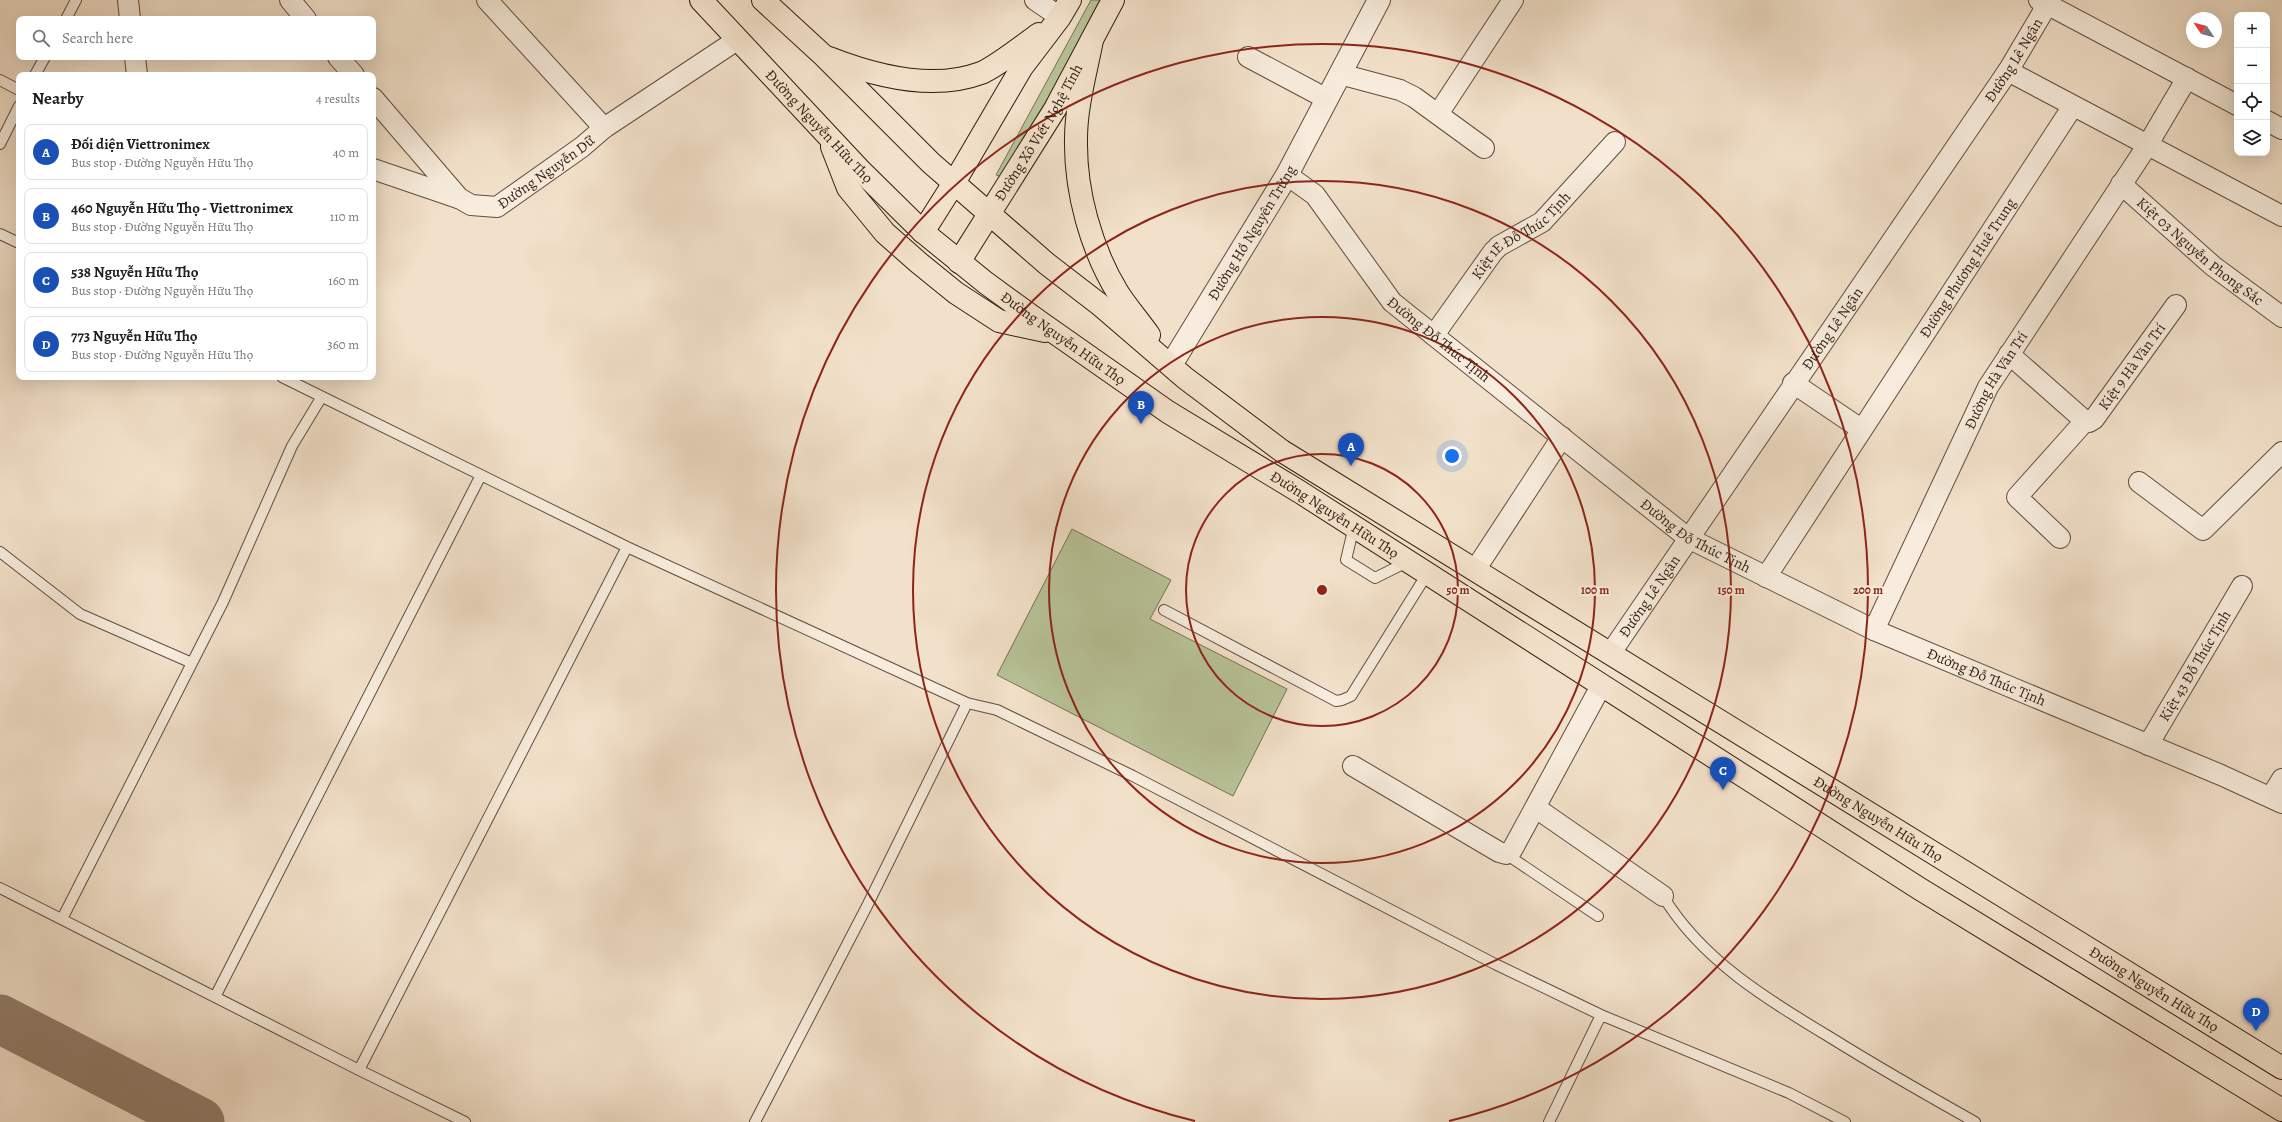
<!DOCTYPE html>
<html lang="en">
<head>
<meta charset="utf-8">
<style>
  :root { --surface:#fff; --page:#f6f6f6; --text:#202124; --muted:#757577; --line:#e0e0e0; --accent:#111827 }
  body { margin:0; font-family:Alegreya,serif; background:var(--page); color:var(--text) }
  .controls { position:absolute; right:12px; top:12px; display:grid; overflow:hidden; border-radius:8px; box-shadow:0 4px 16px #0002 }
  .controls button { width:36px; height:36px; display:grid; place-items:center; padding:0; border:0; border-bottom:1px solid var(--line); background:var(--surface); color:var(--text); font:20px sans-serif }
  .compass { position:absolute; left:2186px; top:12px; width:36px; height:36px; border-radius:50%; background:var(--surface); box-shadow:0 4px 16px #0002; rotate:305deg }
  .you { position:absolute; left:1452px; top:456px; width:14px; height:14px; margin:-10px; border:3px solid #fff; border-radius:50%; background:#1a73e8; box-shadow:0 0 0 6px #1a73e833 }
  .badge { display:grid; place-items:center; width:26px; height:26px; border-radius:50%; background:var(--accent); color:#fff; font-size:13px; font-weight:700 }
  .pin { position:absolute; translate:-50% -33px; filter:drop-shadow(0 1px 2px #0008) }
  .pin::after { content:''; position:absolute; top:21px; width:14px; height:12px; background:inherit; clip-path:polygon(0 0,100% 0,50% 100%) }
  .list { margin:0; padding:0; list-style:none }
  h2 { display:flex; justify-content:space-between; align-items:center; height:52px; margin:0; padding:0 16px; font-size:17px }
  h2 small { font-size:13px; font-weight:400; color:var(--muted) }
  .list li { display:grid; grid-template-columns:26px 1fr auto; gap:12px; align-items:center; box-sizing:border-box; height:56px; margin:0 8px 8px; padding:0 8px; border:1px solid var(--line); border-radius:8px }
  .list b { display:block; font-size:15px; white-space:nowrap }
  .list p { margin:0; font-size:13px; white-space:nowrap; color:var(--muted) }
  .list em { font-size:13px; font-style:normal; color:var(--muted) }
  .icon { flex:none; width:22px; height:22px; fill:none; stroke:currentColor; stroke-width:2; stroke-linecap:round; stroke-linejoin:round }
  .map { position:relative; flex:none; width:2282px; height:1122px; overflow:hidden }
  .search { position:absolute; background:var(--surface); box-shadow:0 4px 16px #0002; left:16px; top:16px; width:360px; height:44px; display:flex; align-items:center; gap:10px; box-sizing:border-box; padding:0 14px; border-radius:8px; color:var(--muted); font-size:15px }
  .panel { position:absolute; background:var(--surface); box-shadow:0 4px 16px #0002; left:16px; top:72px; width:360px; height:308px; border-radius:8px }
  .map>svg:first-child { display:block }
  .green { fill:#b8c398; stroke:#767054 }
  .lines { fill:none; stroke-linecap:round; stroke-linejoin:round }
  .taxiway { stroke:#927e6d; stroke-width:49 }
  .service-casing { stroke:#634d3e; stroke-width:12 }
  .minor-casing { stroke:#634d3e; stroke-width:22 }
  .tertiary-casing { stroke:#634d3e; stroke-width:24 }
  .primary-casing { stroke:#331c10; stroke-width:24 }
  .service { stroke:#f7ecdd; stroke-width:10 }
  .minor { stroke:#f7ecdd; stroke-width:20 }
  .tertiary { stroke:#f7ecdd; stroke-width:22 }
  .primary { stroke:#f2e1ca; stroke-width:22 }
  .ring { fill:none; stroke:#8f2418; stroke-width:2 }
  .labels { text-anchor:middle; stroke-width:4; stroke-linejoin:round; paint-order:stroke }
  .street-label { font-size:15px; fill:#331c10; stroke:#f7ecdd }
  .centre { fill:#8f2418; stroke:#f7ecdd; stroke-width:2 }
  .ring-label { font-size:12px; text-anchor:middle; font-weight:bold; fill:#8f2418; stroke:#f7ecdd; stroke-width:4; stroke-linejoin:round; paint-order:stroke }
</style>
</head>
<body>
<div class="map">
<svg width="2282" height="1122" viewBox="0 0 2282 1122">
  <rect width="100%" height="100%" fill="#f2e1ca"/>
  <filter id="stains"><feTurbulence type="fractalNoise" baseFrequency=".005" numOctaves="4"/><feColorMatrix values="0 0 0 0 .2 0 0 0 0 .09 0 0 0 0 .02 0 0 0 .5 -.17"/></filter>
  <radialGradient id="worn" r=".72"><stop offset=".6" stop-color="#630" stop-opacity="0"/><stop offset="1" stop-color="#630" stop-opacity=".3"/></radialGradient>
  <path class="green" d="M1091 0H1100L1049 97 1001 177 996 175Z
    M1072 529 1171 580 1150 619 1287 689 1233 796 997 675Z"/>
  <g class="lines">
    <path class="taxiway" d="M0 1019 200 1122"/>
    <g class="service-casing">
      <path id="service" d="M66 19 76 0
        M35 75 45 57
        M0 80 19 90
        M0 144 19 106
        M0 234 19 243
        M282 377 627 547 967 703 997 710 1133 776 1495 964 1601 1015 1789 1093 1845 1122
        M1354 526 1346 560 1375 578 1407 562
        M0 552 80 614 192 663
        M1164 610 1336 701 1342 700 1351 696 1427 574
        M1506 854 1598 916
        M0 888 359 1070 465 1122
        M1663 896C1701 959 1766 999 1828 1036 1876 1066 1925 1094 1975 1122
        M62 919 223 602 292 446 321 398
        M215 997 481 475
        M359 1070 627 547
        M755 1122 867 906 967 703
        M1549 1122 1601 1015"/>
    </g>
    <g class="minor-casing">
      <g id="minor">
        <path d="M128 0 130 19"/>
        <path d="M290 0 306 19"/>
        <path d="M487 0 604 128"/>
        <path d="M1035 0 1060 17"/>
        <path d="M2039 0 2237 105"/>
        <path d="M135 57 137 75"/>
        <path d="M338 57 354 75"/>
        <path d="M1248 57 1327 99"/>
        <path d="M2008 71 2282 216"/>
        <path d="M1340 74 1400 90 1414 97 1484 148"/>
        <path id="s1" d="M373 98 459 198 471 205 497 207 582 147 604 128 737 40"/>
        <path d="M1438 114 1513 0"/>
        <path d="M2267 121 2282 129"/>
        <path d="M373 169 458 198"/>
        <path id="s2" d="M1287 175 1315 195 1392 302 1688 538 1874 630 2221 775 2282 803"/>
        <path id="s3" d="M2121 184 2213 266 2282 317"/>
        <path id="s4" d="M1434 335 1493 252 1499 246 1542 222 1615 142"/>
        <path id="s5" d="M2009 354 2085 421 2089 422 2094 419 2176 305"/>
        <path d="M1793 383 1861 429"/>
        <path d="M2139 482 2203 530 2282 452"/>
        <path d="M2060 538 2017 497 2085 421"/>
        <path d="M1475 570 1562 437"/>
        <path id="s6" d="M1766 577 2073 106"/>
        <path id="s7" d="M1874 630 1988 387 2147 146 2187 78"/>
        <path id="s8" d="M1610 654 2008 71 2050 0"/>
        <path id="s9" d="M2148 745 2242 586"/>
        <path d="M1353 766 1499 852 1506 854 1512 850 1601 686"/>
        <path d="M2271 797 2282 779"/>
        <path d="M1536 808 1663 896"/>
      </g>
    </g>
    <g class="tertiary-casing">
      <g id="tertiary">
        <path id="s10" d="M1171 365 1287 175 1379 0"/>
      </g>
    </g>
    <g class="primary-casing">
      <g id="primary">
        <path id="s11" d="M701 0 859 169 923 232 986 283 1041 323 1168 412 1300 492 1920 889 2282 1110"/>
        <path id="s12" d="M763 0 824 56 931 163 1047 264 1099 304 1185 378 1282 451 2282 1068"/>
        <path d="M1092 40C1086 72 1076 106 1076 139 1075 191 1091 249 1118 293 1127 307 1139 321 1149 335"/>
        <path d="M829 58C875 76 933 91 981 73 996 67 1025 44 1039 34"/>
        <path d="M832 147 848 188 885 233 919 263 956 293 999 321 1045 331"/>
        <path d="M923 232 954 183 1022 67 1060 17 1070 0"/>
        <path id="s13" d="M959 262 1055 109 1113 0"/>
      </g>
    </g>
    <use href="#service" class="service"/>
    <use href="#minor" class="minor"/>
    <use href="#tertiary" class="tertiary"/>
    <use href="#primary" class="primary"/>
  </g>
  <g class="ring">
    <circle cx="1322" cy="590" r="136"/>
    <circle cx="1322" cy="590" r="273"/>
    <circle cx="1322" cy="590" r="409"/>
    <path d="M1195 1121A546 546 0 1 1 1449 1121"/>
  </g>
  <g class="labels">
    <g class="street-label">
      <text dy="5" stroke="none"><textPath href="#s8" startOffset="718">Đường Lê Ngân</textPath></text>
      <text dy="5" stroke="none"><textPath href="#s11" startOffset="173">Đường Nguyễn Hữu Thọ</textPath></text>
      <text dy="5" stroke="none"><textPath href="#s13" startOffset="152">Đường Xô Viết Nghệ Tĩnh</textPath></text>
      <text dy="5" stroke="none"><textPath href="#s1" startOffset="232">Đường Nguyễn Dữ</textPath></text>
      <text dy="5" stroke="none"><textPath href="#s10" startOffset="155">Đường Hồ Nguyên Trừng</textPath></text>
      <text dy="5" stroke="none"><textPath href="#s4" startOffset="134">Kiệt 1E Đỗ Thúc Tịnh</textPath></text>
      <text dy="5" stroke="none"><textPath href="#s3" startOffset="104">Kiệt 03 Nguyễn Phong Sắc</textPath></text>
      <text dy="5" stroke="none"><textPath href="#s6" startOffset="369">Đường Phương Huê Trung</textPath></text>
      <text dy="5" stroke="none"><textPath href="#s8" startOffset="394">Đường Lê Ngân</textPath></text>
      <text dy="5" stroke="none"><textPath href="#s11" startOffset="497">Đường Nguyễn Hữu Thọ</textPath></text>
      <text dy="5" stroke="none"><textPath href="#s2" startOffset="226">Đường Đỗ Thúc Tịnh</textPath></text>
      <text dy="5" stroke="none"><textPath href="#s5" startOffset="176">Kiệt 9 Hà Văn Trí</textPath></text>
      <text dy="5" stroke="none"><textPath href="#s7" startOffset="278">Đường Hà Văn Trí</textPath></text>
      <text dy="5" stroke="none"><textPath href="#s11" startOffset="821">Đường Nguyễn Hữu Thọ</textPath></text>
      <text dy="5" stroke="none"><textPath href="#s2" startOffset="550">Đường Đỗ Thúc Tịnh</textPath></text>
      <text dy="5" stroke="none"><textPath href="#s8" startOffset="70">Đường Lê Ngân</textPath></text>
      <text dy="5" stroke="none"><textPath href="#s9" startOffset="92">Kiệt 43 Đỗ Thúc Tịnh</textPath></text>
      <text dy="5" stroke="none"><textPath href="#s2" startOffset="874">Đường Đỗ Thúc Tịnh</textPath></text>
      <text dy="5" stroke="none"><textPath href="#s12" startOffset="1389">Đường Nguyễn Hữu Thọ</textPath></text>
      <text dy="5" stroke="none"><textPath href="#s12" startOffset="1713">Đường Nguyễn Hữu Thọ</textPath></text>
    </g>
  </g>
  <circle cx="1322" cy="590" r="6" class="centre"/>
  <g class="ring-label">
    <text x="1458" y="594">50 m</text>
    <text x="1595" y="594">100 m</text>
    <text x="1731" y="594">150 m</text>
    <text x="1868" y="594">200 m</text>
  </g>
  <rect width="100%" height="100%" filter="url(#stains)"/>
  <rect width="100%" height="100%" fill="url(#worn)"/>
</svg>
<div class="controls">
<button>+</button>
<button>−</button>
<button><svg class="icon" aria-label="locate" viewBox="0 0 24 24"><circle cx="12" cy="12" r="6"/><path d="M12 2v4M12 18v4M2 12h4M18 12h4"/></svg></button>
<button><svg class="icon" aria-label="layers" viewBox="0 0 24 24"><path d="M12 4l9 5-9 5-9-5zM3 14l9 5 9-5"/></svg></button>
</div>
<svg class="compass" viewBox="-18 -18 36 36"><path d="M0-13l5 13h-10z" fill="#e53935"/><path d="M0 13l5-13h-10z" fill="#757577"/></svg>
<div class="you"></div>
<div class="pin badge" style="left:1351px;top:466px;background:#1a4fb4">A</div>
<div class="pin badge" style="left:1141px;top:424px;background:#1a4fb4">B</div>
<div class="pin badge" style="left:1723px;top:790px;background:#1a4fb4">C</div>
<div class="pin badge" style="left:2256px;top:1031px;background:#1a4fb4">D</div>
<div class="search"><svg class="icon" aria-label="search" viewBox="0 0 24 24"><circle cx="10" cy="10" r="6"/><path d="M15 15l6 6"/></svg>Search here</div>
<section class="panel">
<h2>Nearby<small>4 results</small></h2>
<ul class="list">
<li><span class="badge" style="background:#1a4fb4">A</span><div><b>Đối diện Viettronimex</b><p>Bus stop · Đường Nguyễn Hữu Thọ</p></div><em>40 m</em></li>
<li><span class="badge" style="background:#1a4fb4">B</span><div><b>460 Nguyễn Hữu Thọ - Viettronimex</b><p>Bus stop · Đường Nguyễn Hữu Thọ</p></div><em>110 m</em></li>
<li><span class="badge" style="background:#1a4fb4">C</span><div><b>538 Nguyễn Hữu Thọ</b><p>Bus stop · Đường Nguyễn Hữu Thọ</p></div><em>160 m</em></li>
<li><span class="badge" style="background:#1a4fb4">D</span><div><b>773 Nguyễn Hữu Thọ</b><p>Bus stop · Đường Nguyễn Hữu Thọ</p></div><em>360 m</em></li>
</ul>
</section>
</div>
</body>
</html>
